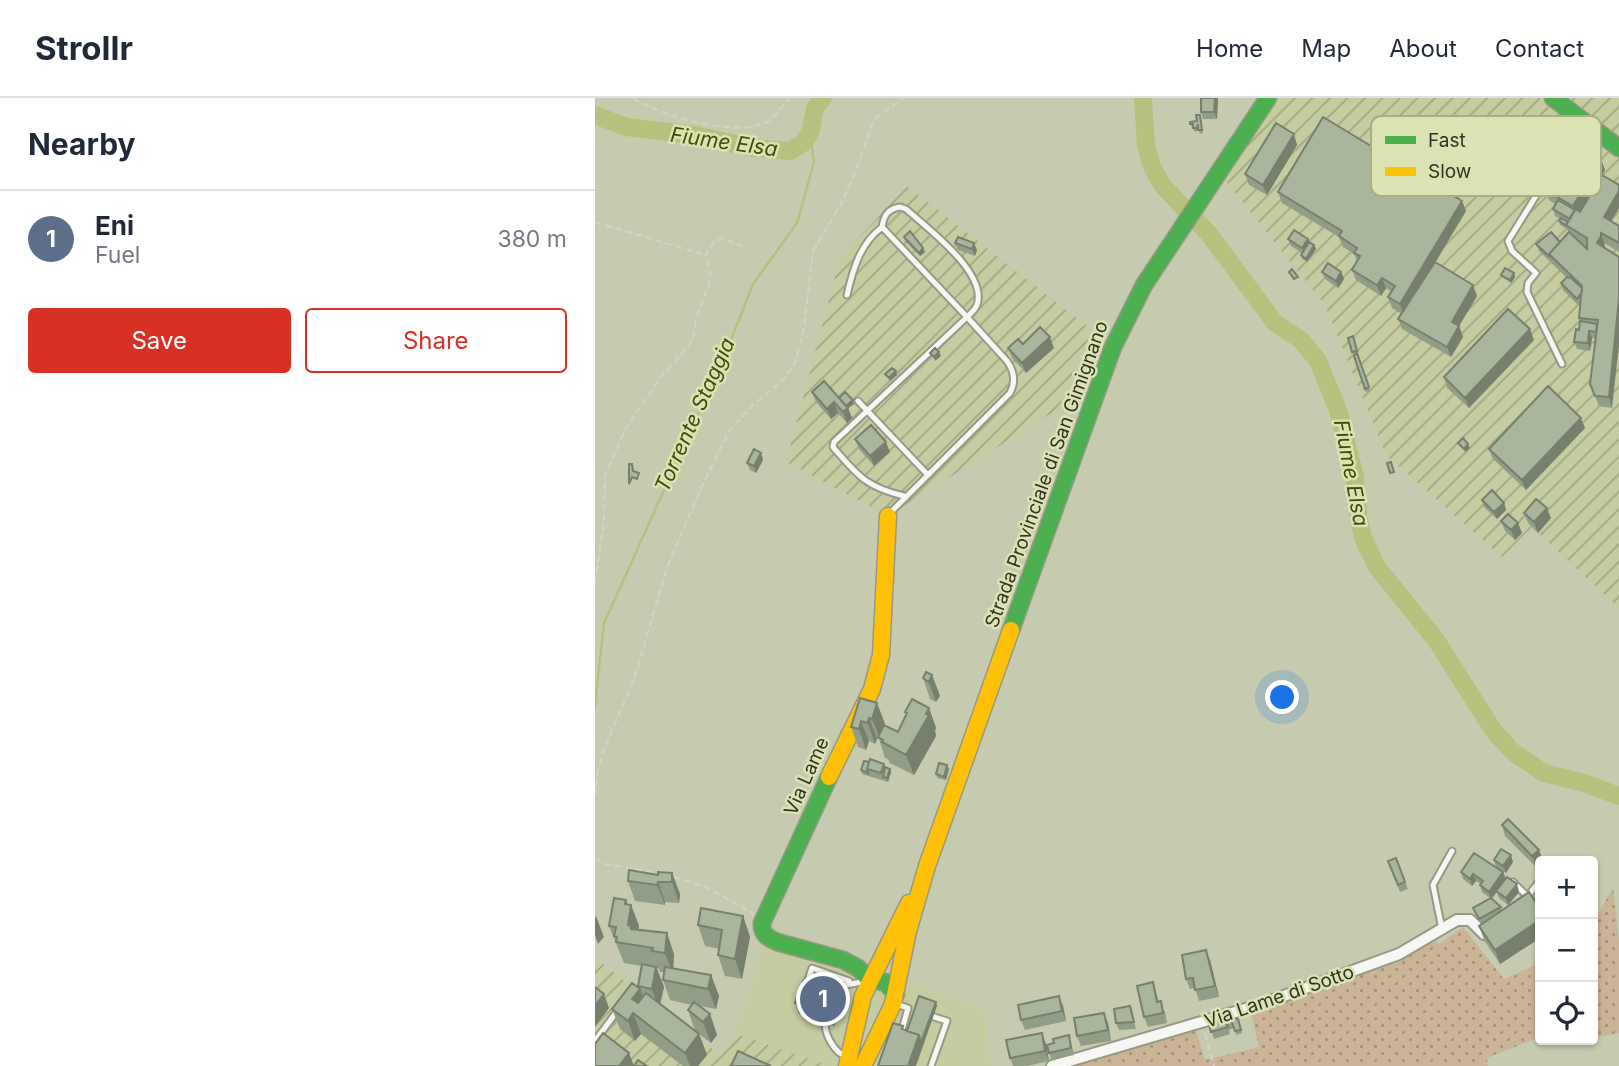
<!DOCTYPE html>
<html lang="en">
<head>
<meta charset="utf-8">
<style>
  :root { --surface:#fff; --page:#f6f6f7; --text:#1f2937; --muted:#747a83; --line:#e0e1e3; --accent:#d93025 }
  body { margin:0; font-family:Inter,sans-serif; background:var(--page); color:var(--text) }
  .controls { position:absolute; right:21px; bottom:21px; display:grid; overflow:hidden; border-radius:7px; box-shadow:0 2px 5px #0004 }
  .controls button { width:63px; height:63px; display:grid; place-items:center; padding:0; border:0; border-bottom:2px solid var(--line); background:var(--surface); color:var(--text); font:35px sans-serif }
  .you { position:absolute; left:688px; top:600px; width:24px; height:24px; margin:-18px; border:5px solid #fff; border-radius:50%; background:#1a73e8; box-shadow:0 0 0 10px #1a73e833 }
  .badge { display:grid; place-items:center; width:46px; height:46px; border-radius:50%; background:var(--accent); color:#fff; font-size:23px; font-weight:700 }
  .pin { position:absolute; translate:-50% -50%; border:4px solid #fff; box-shadow:0 2px 7px #0006 }
  .list { margin:0; padding:0; list-style:none }
  h2 { display:flex; justify-content:space-between; align-items:center; height:91px; margin:0; padding:0 28px; font-size:30px }
  h2 small { font-size:23px; font-weight:400; color:var(--muted) }
  .list li { display:grid; grid-template-columns:46px 1fr auto; gap:21px; align-items:center; box-sizing:border-box; height:98px; padding:0 28px; border-top:2px solid var(--line) }
  .list b { display:block; font-size:26px; white-space:nowrap }
  .list p { margin:0; font-size:23px; white-space:nowrap; color:var(--muted) }
  .list em { font-size:23px; font-style:normal; color:var(--muted) }
  .actions { display:flex; gap:14px; padding:21px 28px }
  .actions a { flex:1; padding:16px 0; border:2px solid var(--accent); border-radius:7px; text-align:center; font-size:24px; color:var(--accent) }
  .actions .main { background:var(--accent); color:#fff }
  .icon { flex:none; width:38px; height:38px; fill:none; stroke:currentColor; stroke-width:2; stroke-linecap:round; stroke-linejoin:round }
  .map { position:relative; flex:none; width:1024px; height:968px; overflow:hidden }
  header { display:flex; align-items:center; gap:42px; box-sizing:border-box; height:98px; padding:0 35px; background:var(--surface); border-bottom:2px solid var(--line) }
  header strong { font-size:33px }
  nav { display:flex; gap:38px; margin-inline-start:auto; font-size:24px }
  main { display:flex }
  aside { flex:1; background:var(--surface) }
  .map>svg:first-child { display:block }
  .built { fill:#c5cca0 }
  .industrial { fill:url(#industrial-furrows) }
  .garden { fill:url(#garden-dots) }
  .lines { fill:none; stroke-linecap:round; stroke-linejoin:round }
  .stream { stroke:#b7c17e; stroke-width:2.5 }
  .river { stroke:#b7c17e; stroke-width:18 }
  .lane-casing { stroke:#969a84; stroke-width:9 }
  .street-casing { stroke:#969a84; stroke-width:14 }
  .fast-casing { stroke:#969a84; stroke-width:19 }
  .slow-casing { stroke:#969a84; stroke-width:19 }
  .path { stroke:#d1d3c9; stroke-width:2; stroke-dasharray:7 3.5; stroke-linecap:butt }
  .lane { stroke:#f6f7f3; stroke-width:5 }
  .street { stroke:#f6f7f3; stroke-width:10 }
  .fast { stroke:#4caf50; stroke-width:16 }
  .slow { stroke:#ffc107; stroke-width:16 }
  .wall { fill:#929d86; fill-rule:evenodd }
  .shaded-wall { fill:#777f6d }
  .building { fill:#aab69c; stroke:#777f6d; stroke-width:2 }
  .labels { text-anchor:middle; stroke-width:5; stroke-linejoin:round; paint-order:stroke }
  .street-label { font-size:19px; fill:#313420; stroke:#dae3b1 }
  .water-label { font-size:21px; font-style:italic; fill:#444b0b; stroke:#dae3b1 }
  .key { fill:#dae3b1; stroke:#a7ae86; stroke-width:2 }
  .key-label { font-size:19px; fill:#313420 }
</style>
</head>
<body>
<header>
<strong>Strollr</strong>
<nav><a>Home</a><a>Map</a><a>About</a><a>Contact</a></nav>
</header>
<main>
<aside>
<h2>Nearby<small></small></h2>
<ul class="list">
<li><span class="badge" style="background:#5c6f8a">1</span><div><b>Eni</b><p>Fuel</p></div><em>380 m</em></li>
</ul>
<div class="actions"><a class="main">Save</a><a>Share</a></div>
</aside>
<div class="map">
<svg width="1024" height="968" viewBox="0 0 1024 968">
  <defs>
    <pattern id="industrial-furrows" width="10" height="10" patternUnits="userSpaceOnUse" patternTransform="scale(1.75)"><rect width="10" height="10" fill="#c5cca0"/><path d="M-1 1l2-2M0 10L10 0M9 11l2-2" fill="none" stroke="#a1a682"/></pattern>
    <pattern id="garden-dots" width="8" height="8" patternUnits="userSpaceOnUse" patternTransform="scale(1.75)"><rect width="8" height="8" fill="#cbb496"/><path d="M2 2h.1M6 6h.1" fill="none" stroke="#a5937a" stroke-width="1.8" stroke-linecap="round"/></pattern>
  </defs>
  <rect width="100%" height="100%" fill="#c6cbaf"/>
  <path class="built" d="M172 834 247 856 313 884 389 912 397 968H235L139 935 151 903Z"/>
  <path class="industrial" d="M684 0H1024V510L937 429 907 459 791 357 730 207 629 81 678 5Z
    M312 88 497 232 463 311 293 418 191 364 245 160Z
    M0 860 125 957 139 935 235 968H0Z"/>
  <path class="garden" d="M1018 790 1024 841V935L999 940 998 824Z
    M868 829 909 881 945 865V939L892 960 893 968H476L601 932 610 962 664 949 656 915 839 841 844 846Z"/>
  <g class="lines">
    <path class="stream" d="M0 608 9 525 131 255 158 186 202 125 219 64 215 35"/>
    <path class="river" d="M548 0 551 47 557 69 568 88 614 136 680 225 706 242 723 263 743 312 760 379 763 416 768 440 782 469 841 542 898 632 918 654 949 675 989 685 1024 698
      M0 17 31 29 100 37 159 50 195 53 208 45 215 35 220 10 228 0"/>
    <g class="lane-casing">
      <path id="lane" d="M305 109 311 111C332 130 393 175 382 207 380 212 376 215 372 219L287 129C289 117 293 111 305 109Z
        M252 197C258 171 265 146 287 129
        M967 266 932 194 933 185 941 175 917 153 913 143 986 25
        M263 303 332 376
        M294 416 415 295C421 284 419 273 412 263L372 219 239 344 238 349C263 378 271 389 309 398
        M918 784 945 811
        M933 798 945 782
        M847 831 838 787 857 753
        M239 897 211 888 217 870 254 883
        M236 904 245 888 272 883
        M301 906 313 910 307 932 303 931
        M333 917 352 923 336 968
        M231 920C227 933 239 956 253 959
        M0 943 23 912"/>
    </g>
    <g class="street-casing">
      <path id="street" d="M457 968 664 907 804 856 862 822H875L889 836 893 834"/>
    </g>
    <g class="fast-casing">
      <path id="fast" d="M958 0 1024 50
        M416 532 518 249 549 187 673 0
        M234 679 167 825C166 836 173 840 182 844L248 862 263 870 275 882 290 884 301 896"/>
    </g>
    <g class="slow-casing">
      <path id="slow" d="M234 679 277 591 286 557 293 418
        M252 968 268 898 314 805
        M268 968 298 906 313 833 332 768 416 532"/>
    </g>
    <path class="path" d="M38 0C66 18 140 40 172 24 180 19 188 7 195 0
      M0 124 110 157
      M0 485 9 423 10 378 30 332 65 280 91 251 98 240 101 222 116 180 111 157 118 145 127 140 150 149
      M0 698 2 677 9 651 39 581 73 467 106 390 134 333 158 307 189 281 200 265 209 230 218 153 246 106 265 62 277 26 282 19 309 0
      M0 761 10 766 63 775
      M79 779 111 789 159 816
      M610 935 619 968"/>
    <use href="#lane" class="lane"/>
    <use href="#street" class="street"/>
    <use href="#fast" class="fast"/>
    <use href="#slow" class="slow"/>
  </g>
  <path class="wall" d="M606 0H623L622 21H608L606 14Z
    M605 17 608 35 605 36 604 32 600 34 598 30H597L595 24 602 23Z
    M702 47 672 97 654 87 650 76Z
    M1006 61 1010 72 985 114 1024 110 1016 123 1024 128V154L1009 145V150L1017 310 1004 308 995 286 1000 241 997 240 995 253 982 251 979 244 984 232 985 209 968 192 966 185 972 180 944 153 941 146 965 144 974 135 972 131 965 127 964 123 965 121 960 118 958 111 960 106 954 102 950 92Z
    M683 94 871 113 840 164 882 198 864 228 868 239 856 259 807 231 803 221 807 216 797 210 793 199 797 194 791 190 786 198 761 182 757 172 762 163 759 156 748 149 744 139 687 105Z
    M309 139 328 150 330 154 325 158 310 143Z
    M693 141H713L714 144 719 147 721 151 712 164 707 161 706 157 707 155 696 148Z
    M360 145 382 152 380 158 363 152Z
    M727 174H746L749 181 743 190 730 181Z
    M919 175 920 179 916 185 908 180 906 177Z
    M758 238 762 257 775 293 771 294 757 254Z
    M939 242 874 310 852 290 849 279Z
    M413 250H459L431 275 417 260Z
    M217 294 244 300 259 306 253 310 257 320 252 325 243 315 236 321 221 304Z
    M990 330 931 392 898 361 894 351Z
    M260 341 295 354 279 368 264 351Z
    M166 355 168 362 161 375 155 372 152 365Z
    M887 402 909 405 911 412 902 421 889 409Z
    M929 415 956 420 943 435 933 425Z
    M906 423 923 425 927 435 920 442 910 433Z
    M337 577 345 598 341 604 335 601 328 580Z
    M282 605 290 626 289 628 303 634 311 617 310 614 334 610 341 630 340 633 341 638 319 677 295 665 293 661 290 660 284 641H282L280 646 274 643 271 652 263 649 256 629Z
    M290 669 296 674 293 684 267 676 266 672Z
    M354 671 351 682 342 680 341 676Z
    M907 727 948 762 941 769 910 738Z
    M801 760 813 791 805 794 793 763Z
    M899 762 918 764 911 775 901 769Z
    M866 774 911 781 924 794 913 807 904 800 902 794 897 801 906 809 907 812 945 811V840L905 866 889 842 884 828 886 826 878 810 895 800 887 794 885 787 886 786 881 783 877 788 868 781Z
    M77 775 85 796 84 805 70 804V807L40 803 33 783 63 777Z
    M945 792V809L941 798Z
    M31 802 32 806 36 807 44 828 43 832 79 856 78 870 116 877 124 898 121 911 105 908 115 916 122 937 116 945 104 936 112 957 103 968H88L46 936 40 943 25 931 17 911 44 890 43 888 47 868 29 865 14 828ZM62 870 64 871 65 874H69L68 882 75 902 97 907 93 912 100 933 65 906 69 889Z
    M148 818 155 839 147 881 130 878 123 857 124 851 110 848 103 827Z
    M615 862 624 899 604 903 600 890 595 891 591 881Z
    M558 884 564 904 570 914 572 925 553 929 549 919Z
    M221 888 223 895 247 906 239 928 204 916 200 905Z
    M468 908 471 923 430 932 426 922Z
    M535 908 541 931 524 932 521 925Z
    M630 917 637 922 643 921 647 935 641 937 639 930 634 932 635 936 619 941 612 920Z
    M513 925 516 943 486 948 482 938Z
    M476 944 479 957 457 962 454 955Z
    M451 946 454 963 432 968H418L415 960Z"/>
  <path class="shaded-wall" d="M620 0H623L622 21 619 14Z
    M699 36 702 47 672 97 668 87Z
    M1006 61 1010 72 983 117 981 116 978 108Z
    M879 65 880 69 872 81 871 78Z
    M1024 93V110L1013 129 1009 119Z
    M867 103 871 113 809 217 805 206Z
    M1006 135 1010 149 1006 156 1002 145Z
    M713 141 715 148 710 157 707 150Z
    M379 145 382 152 380 158 377 151Z
    M719 147 721 151 712 164 711 161Z
    M328 150 330 154 325 158 324 155Z
    M746 174 749 181 743 190 741 183Z
    M919 175 920 179 916 185 915 182Z
    M787 180 791 190 786 198 782 187Z
    M878 187 882 198 864 228 868 239 856 259 852 249 857 224Z
    M1024 200V247L1017 310 1014 299Z
    M935 231 939 242 874 310 870 300Z
    M994 233 997 240 995 253 993 245Z
    M455 239 459 250 431 275 427 265Z
    M344 254 346 258 340 263 339 259Z
    M301 273 302 277 295 283 294 280Z
    M258 302 259 306 253 310 257 320 252 325 248 314 251 308Z
    M239 304 243 315 236 321 232 311Z
    M986 320 990 330 931 392 927 382Z
    M291 344 295 354 279 368 275 358Z
    M873 346 875 350 870 354 869 351Z
    M166 355 168 362 161 375 159 368Z
    M909 405 911 412 902 421 899 414Z
    M952 410 956 420 943 435 939 424Z
    M923 425 927 435 920 442 916 432Z
    M337 577 345 598 341 604 334 584Z
    M282 605 290 626 285 640 277 621Z
    M334 610 341 630 340 633 341 638 319 677 311 657Z
    M274 620 282 641 280 646 273 625Z
    M266 623 274 643 271 652 264 631Z
    M352 667 354 671 351 682 349 679Z
    M295 671 296 674 293 684 292 680Z
    M944 752 948 762 945 763V765L941 769 937 758Z
    M916 757 918 764 911 775 908 768Z
    M908 774 911 781 896 801 894 794Z
    M77 775 85 796 84 805 77 784Z
    M878 776 881 783 877 788 875 781Z
    M63 784 70 804V807L62 787Z
    M922 786 924 794 913 807 911 800Z
    M31 802 35 814 36 807 44 828 41 841 33 827 30 806Z
    M1 818 9 839 3 846 0 837V820Z
    M148 818 155 839 147 881 140 861Z
    M945 822V840L905 866 900 852Z
    M72 835 79 856 78 876 70 855Z
    M611 852 615 862 624 899 620 888Z
    M61 869 69 889 64 911 57 891Z
    M116 877 124 898 121 911 113 891Z
    M221 888 224 898 215 916 213 909Z
    M45 891 53 911 45 921 37 901Z
    M9 896 14 910 0 929V908Z
    M464 898 468 908 471 923 467 913Z
    M246 903 247 906 239 928 238 924Z
    M341 904 342 908 321 968H313L324 937Z
    M38 915 46 936 40 943 33 923Z
    M509 915 513 925 516 943 513 932Z
    M115 916 122 937 116 945 108 924Z
    M447 935 451 946 454 963 450 953Z
    M104 936 112 957 103 968H95L90 955Z
    M34 955 39 968H24Z"/>
  <path class="building" d="M606 0H620L619 14H606Z
    M601 17H605L607 32H603V26L602 30H598V26H595V24L602 23Z
    M728 19 867 103 805 206 793 199 800 188 787 180 782 187 757 172 765 158 759 155 762 150 744 138 747 133 683 94Z
    M681 25 699 36 668 87 650 76Z
    M978 45 1006 61 978 108 950 92Z
    M1007 77 1024 87V93L1009 119 1024 128V145L1006 135V138L1002 145 1024 159V200L1014 299 1000 298 995 286 1003 222 984 220 987 188 954 156 974 134 992 151V140L971 127 980 111 985 114Z
    M963 102 980 112 975 121 958 111Z
    M966 120 973 124 971 127 974 129 964 123Z
    M699 132 713 141 707 150 693 141Z
    M315 133 328 150 324 155 309 139Z
    M956 134 965 144 954 156 955 159 941 146Z
    M363 139 379 145 377 151 360 145Z
    M714 144 719 147 711 161 706 157Z
    M840 164 878 187 857 224 864 228 852 249 803 221Z
    M733 165 746 174 741 183 727 174Z
    M910 170 919 175 915 182 906 177Z
    M697 171 703 179 699 181 694 174Z
    M972 179 976 180 987 190V194L982 201 966 185Z
    M913 211 935 231 870 300 849 279Z
    M985 223 1002 226 1001 234 994 233 993 245 979 244 981 231 984 232Z
    M445 229 455 239 427 265 413 250 423 241 428 246Z
    M758 238 762 253 757 254 753 240Z
    M340 250 344 254 339 259 335 255Z
    M762 255 774 289 770 291 759 258Z
    M297 270 301 273 294 280 290 276Z
    M229 283 253 310 248 314 239 304 232 311 217 294Z
    M953 288 986 320 927 382 894 351Z
    M250 294 258 302 251 308 244 300Z
    M276 327 291 344 275 358 260 341Z
    M868 340 873 346 869 351 863 345Z
    M159 351 166 355 159 368 152 365Z
    M796 364 799 374 795 375 792 365Z
    M34 366H37L38 373 44 375 42 381 37 379 34 386Z
    M897 392 909 405 899 414 887 402Z
    M941 401 952 410 939 424 929 415Z
    M913 416 923 425 916 432 906 423Z
    M331 574 337 577 334 584 328 580Z
    M265 600 282 605 277 621 274 620 273 625 266 623 264 631 256 629Z
    M317 601 334 610 331 616 334 617 311 657 287 644 288 642 283 639 289 627 303 634 312 615 310 614Z
    M275 661 289 666 286 675 272 671Z
    M269 663 274 664 272 671 273 675 266 672Z
    M344 665 352 667 349 679 341 676Z
    M290 669 295 671 292 680 288 679Z
    M913 721 944 752 937 758 907 727Z
    M906 751 916 757 908 768 899 762Z
    M879 755 908 774 894 794 885 787 888 783 878 776 875 781 866 774Z
    M801 760 810 784 803 787 793 763Z
    M34 772 63 777V774L77 775V784H63L62 787 33 783Z
    M912 779 922 786 911 800 901 793Z
    M945 792V802L941 798Z
    M934 794 945 811V822L900 852 884 828Z
    M19 800 31 802 30 806 36 807 33 827 36 828V831L72 835 70 855 57 853 58 850 21 844 22 839 19 838 21 829 14 828Z
    M896 800 906 809 884 821 878 810Z
    M106 810 148 818 140 861 123 857 127 832 103 827Z
    M611 852 620 888 600 892 598 880 591 881 587 857Z
    M47 866 61 869 57 891 43 888Z
    M70 869 116 877 113 891 68 882Z
    M208 883 221 888 213 909 200 905Z
    M558 884 562 904 566 903 568 915 549 919 542 888Z
    M37 885 45 891 37 901 43 905 51 895 104 936 90 955 38 915 33 923 17 911Z
    M0 889 9 896 0 908Z
    M223 895 246 903 238 924 215 916Z
    M324 898 341 904 326 944 324 937 312 933Z
    M464 898 467 913 426 922 423 907Z
    M99 904 115 916 108 924 93 912Z
    M535 908 539 924 521 925 519 911Z
    M509 915 513 932 482 938 479 920Z
    M629 915 630 917 634 916 636 923 631 925 633 929 616 934 612 920Z
    M643 921 646 932 640 933 636 922Z
    M298 925 308 928 307 931 324 937 313 968H283Z
    M8 935 34 955 24 968H0V946Z
    M447 935 450 953 415 960 411 942Z
    M474 937 476 950 454 955 452 947 459 945 458 941Z
    M143 953 176 968H136Z
    M43 962 52 968H39Z"/>
  <g class="labels">
    <g class="street-label">
      <text transform="translate(451 376) rotate(-70)" y="7">Strada Provinciale di San Gimignano</text>
      <text transform="translate(211 678) rotate(-66)" y="7">Via Lame</text>
      <text transform="translate(684 898) rotate(-19)" y="7">Via Lame di Sotto</text>
    </g>
    <g class="water-label">
      <text transform="translate(129 44) rotate(8)" y="7">Fiume Elsa</text>
      <text transform="translate(100 317) rotate(-66)" y="7">Torrente Staggia</text>
      <text transform="translate(756 375) rotate(79)" y="7">Fiume Elsa</text>
    </g>
  </g>
  <rect x="776" y="18" width="230" height="80" rx="10" class="key"/>
  <rect x="790" y="38" width="31" height="8" fill="#4caf50"/>
  <rect x="790" y="69" width="31" height="9" fill="#ffc107"/>
  <g class="key-label">
    <text x="833" y="49">Fast</text>
    <text x="833" y="80">Slow</text>
  </g>
</svg>
<div class="controls">
<button>+</button>
<button>−</button>
<button><svg class="icon" aria-label="locate" viewBox="0 0 24 24"><circle cx="12" cy="12" r="6"/><path d="M12 2v4M12 18v4M2 12h4M18 12h4"/></svg></button>
</div>
<div class="you"></div>
<div class="pin badge" style="left:228px;top:901px;background:#5c6f8a">1</div>
</div>
</main>
</body>
</html>
